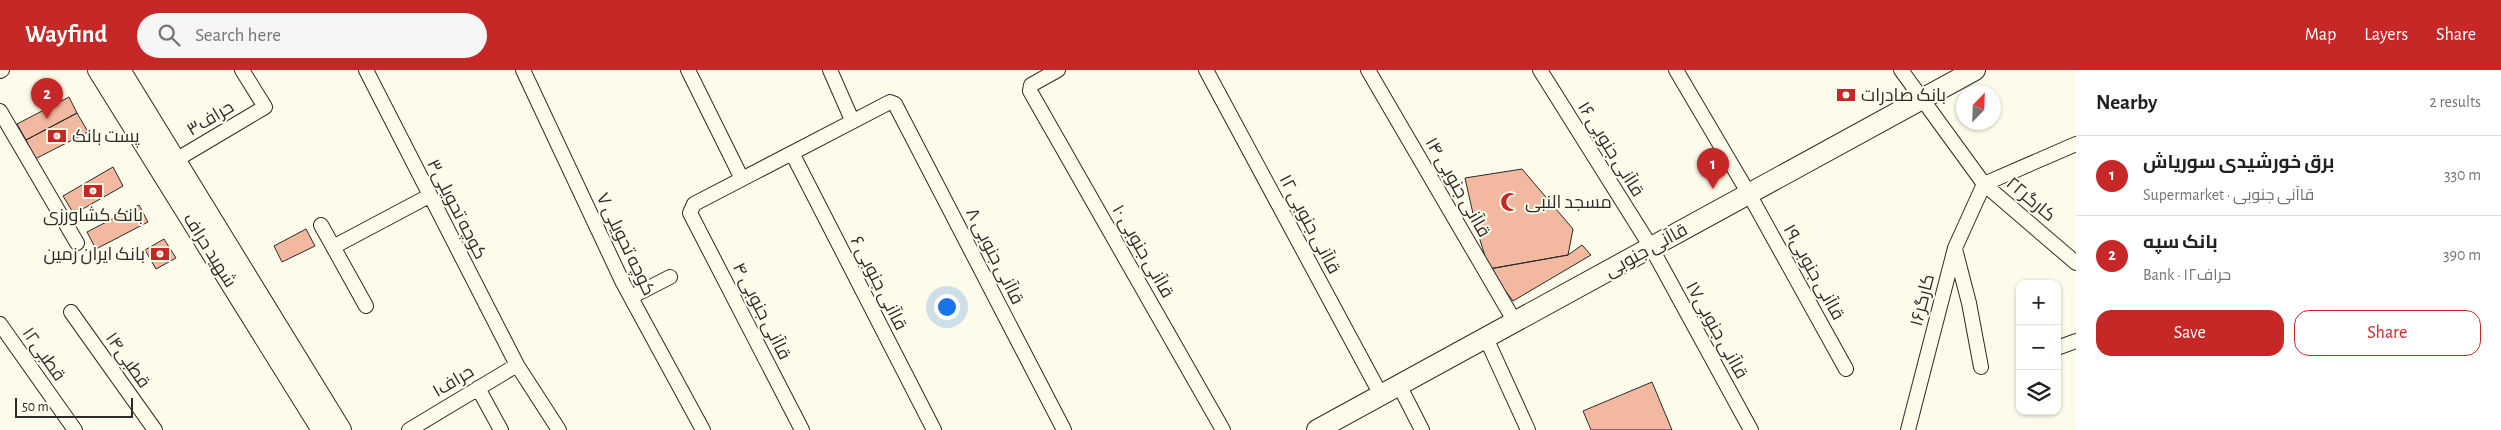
<!DOCTYPE html>
<html lang="en">
<head>
<meta charset="utf-8">
<style>
  :root { --surface:#fff; --page:#f6f6f6; --text:#202124; --muted:#757577; --line:#e0e0e0; --accent:#c62828 }
  body { margin:0; font-family:"Alegreya Sans",Cairo,sans-serif; background:var(--page); color:var(--text) }
  .controls { position:absolute; right:15px; bottom:15px; display:grid; overflow:hidden; border-radius:10px; box-shadow:0 1px 4px #0004 }
  .controls button { width:45px; height:45px; display:grid; place-items:center; padding:0; border:0; border-bottom:1px solid var(--line); background:var(--surface); color:var(--text); font:25px sans-serif }
  .compass { position:absolute; left:1956px; top:15px; width:45px; height:45px; border-radius:50%; background:var(--surface); box-shadow:0 1px 4px #0004; rotate:23deg }
  .scale { position:absolute; left:15px; bottom:12px; width:118px; box-sizing:border-box; padding-left:5px; border:2px solid #2b2b2b; border-top:0; font-size:14px; line-height:18px; white-space:nowrap; color:#2b2b2b; -webkit-text-stroke:4px #fdfbea; paint-order:stroke }
  .you { position:absolute; left:946px; top:236px; width:18px; height:18px; margin:-12px; border:4px solid #fff; border-radius:50%; background:#1a73e8; box-shadow:0 0 0 8px #1a73e833 }
  .badge { display:grid; place-items:center; width:32px; height:32px; border-radius:50%; background:var(--accent); color:#fff; font-size:16px; font-weight:700 }
  .pin { position:absolute; translate:-50% -41px; filter:drop-shadow(0 1px 2px #0008) }
  .pin::after { content:''; position:absolute; top:26px; width:18px; height:15px; background:inherit; clip-path:polygon(0 0,100% 0,50% 100%) }
  .list { margin:0; padding:0; list-style:none }
  h2 { display:flex; justify-content:space-between; align-items:center; height:65px; margin:0; padding:0 20px; font-size:21px }
  h2 small { font-size:16px; font-weight:400; color:var(--muted) }
  .list li { display:grid; grid-template-columns:32px 1fr auto; gap:15px; align-items:center; box-sizing:border-box; height:80px; padding:0 20px; border-top:1px solid var(--line) }
  .list b { display:block; font-size:19px; white-space:nowrap }
  .list p { margin:0; font-size:16px; white-space:nowrap; color:var(--muted) }
  .list em { font-size:16px; font-style:normal; color:var(--muted) }
  .actions { display:flex; gap:10px; padding:15px 20px }
  .actions a { flex:1; padding:11px 0; border:1px solid var(--accent); border-radius:15px; text-align:center; font-size:18px; color:var(--accent) }
  .actions .main { background:var(--accent); color:#fff }
  .icon { flex:none; width:28px; height:28px; fill:none; stroke:currentColor; stroke-width:2; stroke-linecap:round; stroke-linejoin:round }
  .map { position:relative; flex:none; width:2076px; height:360px; overflow:hidden }
  header { display:flex; align-items:center; gap:30px; box-sizing:border-box; height:70px; padding:0 25px; background:var(--accent); color:#fff }
  header strong { font-size:24px }
  nav { display:flex; gap:28px; margin-inline-start:auto; font-size:18px }
  .search { width:350px; height:45px; background:var(--page); display:flex; align-items:center; gap:12px; box-sizing:border-box; padding:0 18px; border-radius:28px; color:var(--muted); font-size:19px }
  main { display:flex }
  aside { flex:1; background:var(--surface) }
  .map>svg:first-child { display:block }
  .building { fill:#f2b8a0; stroke:#2b2b2b }
  .lines { fill:none; stroke-linecap:round; stroke-linejoin:round }
  .street-casing { stroke:#2b2b2b; stroke-width:16 }
  .secondary-casing { stroke:#2b2b2b; stroke-width:22 }
  .street { stroke:#fdfbea; stroke-width:14 }
  .secondary { stroke:#fdfbea; stroke-width:20 }
  .labels { text-anchor:middle; stroke-width:4; stroke-linejoin:round; paint-order:stroke }
  .poi-label { font-size:18px; fill:#2b2b2b; stroke:#fdfbea; text-anchor:start }
  .street-label { font-size:18px; fill:#2b2b2b; stroke:#fdfbea }
</style>
</head>
<body>
<header>
<strong>Wayfind</strong>
<div class="search"><svg class="icon" aria-label="search" viewBox="0 0 24 24"><circle cx="10" cy="10" r="6"/><path d="M15 15l6 6"/></svg>Search here</div>
<nav><a>Map</a><a>Layers</a><a>Share</a></nav>
</header>
<main>
<div class="map">
<svg width="2076" height="360" viewBox="0 0 2076 360">
  <rect width="100%" height="100%" fill="#fdfbea"/>
  <path class="building" d="M69 27 77 43 26 70 17 54Z
    M77 43 88 62 35 89 26 70Z
    M113 97 123 116 74 144 63 126Z
    M1522 99 1573 159 1568 185 1489 199 1476 157 1465 108Z
    M139 135 148 152 96 179 87 162Z
    M306 159 315 176 282 192 274 176Z
    M164 169 176 188 156 199 145 180Z
    M1582 175 1591 185 1513 231 1489 199 1568 185Z
    M1652 312 1672 360H1591L1583 341Z"/>
  <g class="lines">
    <g class="street-casing">
      <path id="street" d="M366 0 517 295 559 360
        M523 0 623 213 703 360
        M688 0 742 109
        M830 0 852 50
        M1058 0 1031 15 1030 21 1223 360
        M1206 0 1381 325
        M1368 0 1515 252
        M1540 0 1651 177 1751 360
        M1676 0 1749 124 1846 299
        M1901 0 1984 114 2076 193
        M0 1 2 0
        M0 41 77 173
        M792 83 934 360
        M174 91 265 37 242 0
        M1984 114 2076 74
        M321 155 366 236
        M333 177 429 126
        M1955 179 1969 233 1981 297
        M631 227 670 207
        M71 242 155 360
        M0 254 75 360
        M1486 268 1528 360
        M2057 278 2076 271
        M1399 315 1422 360
        M478 318 501 360
        M409 360 517 295
        M802 360 690 143 694 134 890 32 895 34 1064 360
        M1908 360 1955 178 1984 114"/>
    </g>
    <g class="secondary-casing">
      <path id="secondary" d="M98 0 322 360
        M120 0 341 360
        M1317 360 1975 0"/>
    </g>
    <use href="#street" class="street"/>
    <use href="#secondary" class="secondary"/>
  </g>
  <defs>
    <g id="bank-bare" transform="scale(1.5)"><path d="M-6-4H6V4H-6ZM0-2.3a2.3 2.3 0 1 0 0 4.6a2.3 2.3 0 1 0 0-4.6Z" fill="#c62828" stroke="#fdfbea" stroke-width="2.5" paint-order="stroke"/></g>
    <g id="mosque-bare" transform="scale(1.5)"><path d="M3.5-4.9A6 6 0 1 0 3.5 4.9A5 5 0 1 1 3.5-4.9Z" fill="#c62828" stroke="#fdfbea" stroke-width="2.5" paint-order="stroke"/></g>
  </defs>
  <g fill-rule="evenodd">
    <use href="#bank-bare" x="1846" y="25"/>
    <use href="#bank-bare" x="57" y="66"/>
    <use href="#bank-bare" x="93" y="121"/>
    <use href="#mosque-bare" x="1510" y="132"/>
    <use href="#bank-bare" x="160" y="184"/>
  </g>
  <g class="labels">
    <g class="poi-label">
      <text x="1861" y="31">بانک صادرات</text>
      <text x="72" y="72">پست بانک</text>
      <text x="1525" y="138">مسجد النبی</text>
      <text x="93" y="151" text-anchor="middle">بانک کشاورزی</text>
      <text x="145" y="190" text-anchor="end">بانک ایران زمین</text>
    </g>
    <g class="street-label">
      <text transform="translate(210 48) rotate(-31)" y="6">۳حراف</text>
      <text transform="translate(1611 79) rotate(58)" y="6">قاآنی جنوبی ۱۶</text>
      <text transform="translate(1458 117) rotate(60)" y="6">قاآنی جنوبی ۱۴</text>
      <text transform="translate(2031 129) rotate(40)" y="6">۲۲کارگر</text>
      <text transform="translate(457 139) rotate(63)" y="6">کوچه تحویلی۳</text>
      <text transform="translate(1310 154) rotate(62)" y="6">قاآنی جنوبی ۱۲</text>
      <text transform="translate(626 174) rotate(64)" y="6">کوچه تحویلی ۷</text>
      <text transform="translate(210 180) rotate(58)" y="6">شهید حراف</text>
      <text transform="translate(1646 180) rotate(-29)" y="6">قاآنی جنوبی</text>
      <text transform="translate(1143 181) rotate(60)" y="6">قاآنی جنوبی ۱۰</text>
      <text transform="translate(995 186) rotate(63)" y="6">قاآنی جنوبی ۸</text>
      <text transform="translate(1814 202) rotate(61)" y="6">قاآنی جنوبی۱۹</text>
      <text transform="translate(879 213) rotate(63)" y="6">قاآنی جنوبی ۶</text>
      <text transform="translate(1922 230) rotate(-76)" y="6">کارگر۱۶</text>
      <text transform="translate(762 241) rotate(63)" y="6">قاآنی جنوبی ۴</text>
      <text transform="translate(1717 260) rotate(61)" y="6">قاآنی جنوبی۱۷</text>
      <text transform="translate(44 284) rotate(55)" y="6">قطبی۱۲</text>
      <text transform="translate(128 290) rotate(55)" y="6">قطبی۱۴</text>
      <text transform="translate(453 311) rotate(-31)" y="6">حراف۱</text>
    </g>
  </g>
</svg>
<div class="controls">
<button>+</button>
<button>−</button>
<button><svg class="icon" aria-label="layers" viewBox="0 0 24 24"><path d="M12 4l9 5-9 5-9-5zM3 14l9 5 9-5"/></svg></button>
</div>
<svg class="compass" viewBox="-18 -18 36 36"><path d="M0-13l5 13h-10z" fill="#e53935"/><path d="M0 13l5-13h-10z" fill="#757577"/></svg>
<div class="scale">50 m</div>
<div class="you"></div>
<div class="pin badge" style="left:1713px;top:119px">1</div>
<div class="pin badge" style="left:47px;top:49px">2</div>
</div>
<aside>
<h2>Nearby<small>2 results</small></h2>
<ul class="list">
<li><span class="badge">1</span><div><b>برق خورشیدی سوریاش</b><p>Supermarket · قاآنی جنوبی</p></div><em>330 m</em></li>
<li><span class="badge">2</span><div><b>بانک سپه</b><p>Bank · حراف۱۲</p></div><em>390 m</em></li>
</ul>
<div class="actions"><a class="main">Save</a><a>Share</a></div>
</aside>
</main>
</body>
</html>
